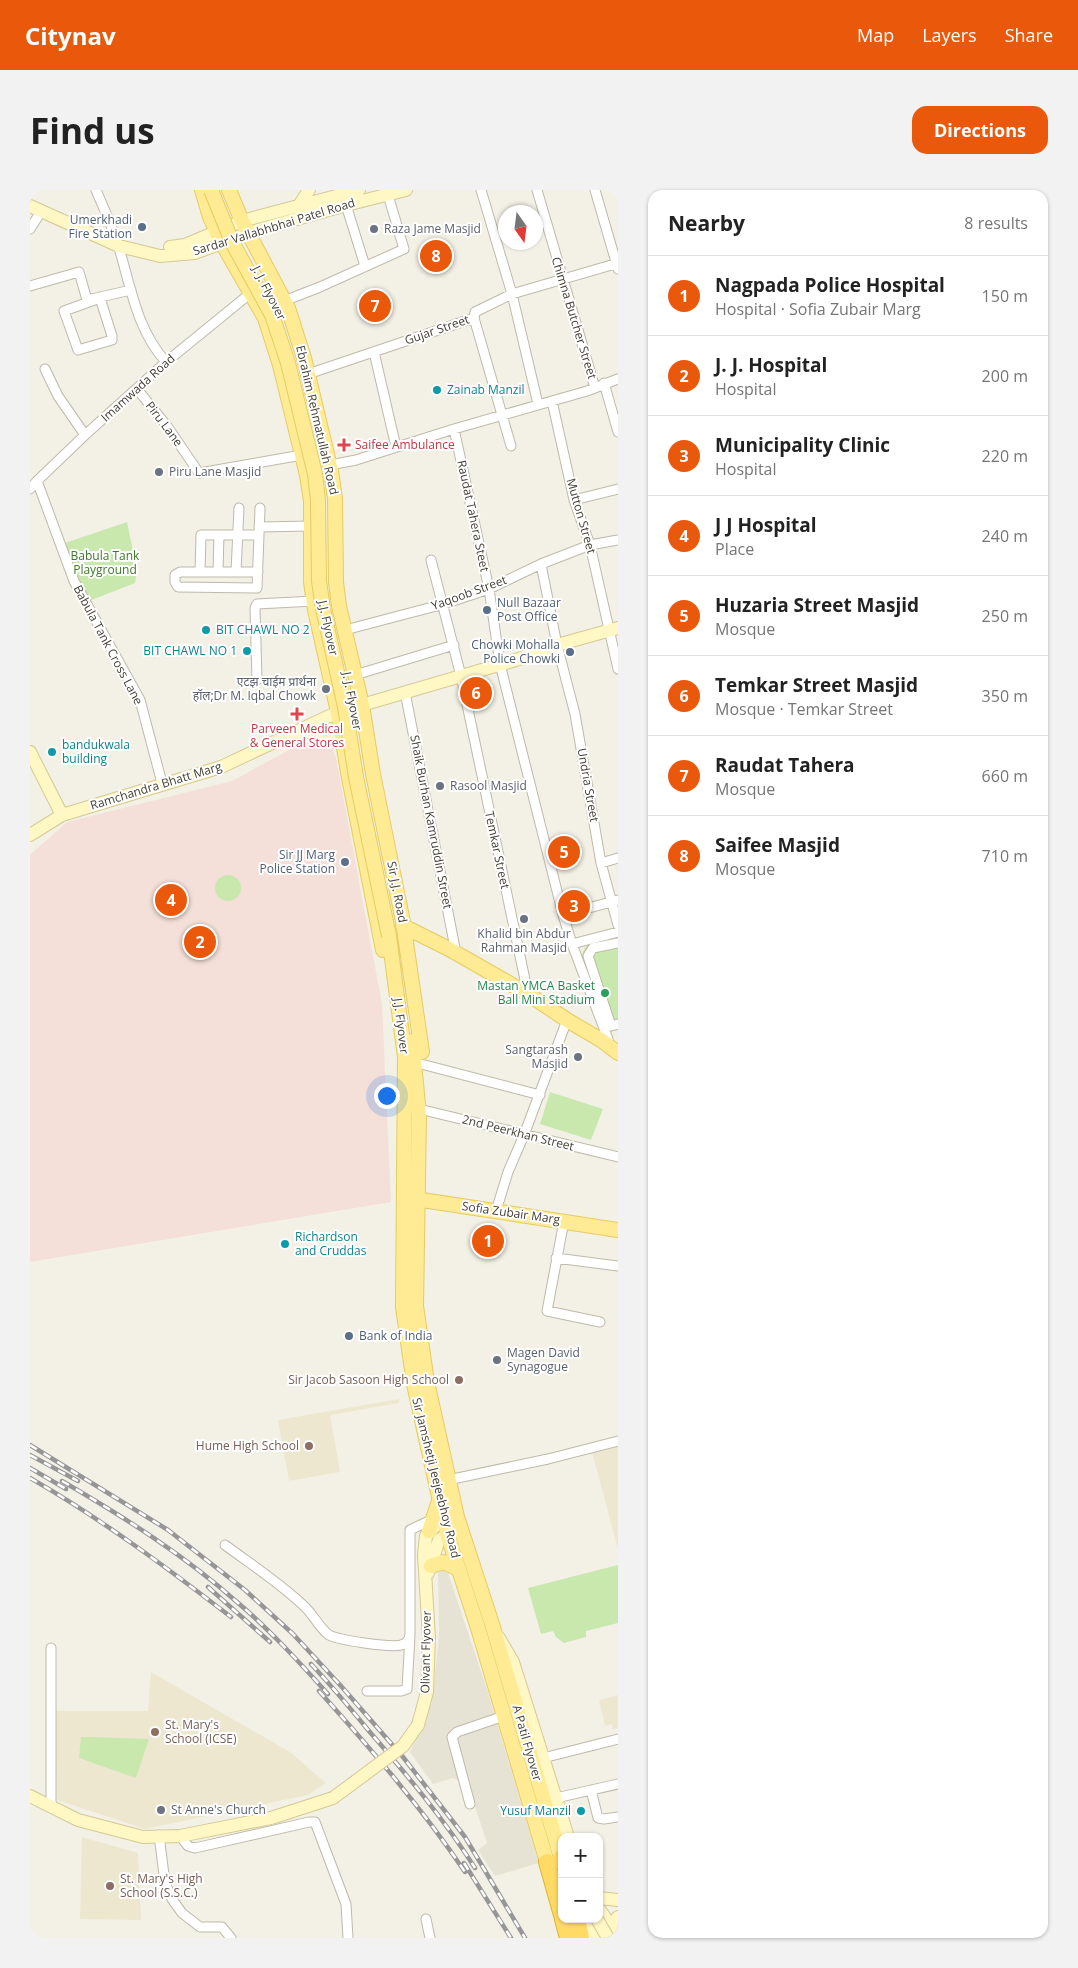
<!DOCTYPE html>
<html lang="en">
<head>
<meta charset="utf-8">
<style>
  :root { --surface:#fff; --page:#f2f2f2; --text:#222; --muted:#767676; --line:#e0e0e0; --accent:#ea580c }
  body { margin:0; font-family:"Open Sans","Noto Sans Devanagari",sans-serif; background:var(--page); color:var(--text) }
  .controls { position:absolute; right:15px; bottom:15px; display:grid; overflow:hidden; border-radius:10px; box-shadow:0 1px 4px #0004 }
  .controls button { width:45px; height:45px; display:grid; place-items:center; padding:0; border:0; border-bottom:1px solid var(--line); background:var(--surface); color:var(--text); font:25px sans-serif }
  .compass { position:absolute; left:468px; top:15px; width:45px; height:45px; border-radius:50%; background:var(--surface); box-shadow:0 1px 4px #0004; rotate:166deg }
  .you { position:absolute; left:356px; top:905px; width:18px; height:18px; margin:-12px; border:4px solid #fff; border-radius:50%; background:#1a73e8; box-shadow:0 0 0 8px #1a73e833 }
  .badge { display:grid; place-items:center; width:32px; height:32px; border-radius:50%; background:var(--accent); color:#fff; font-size:16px; font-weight:700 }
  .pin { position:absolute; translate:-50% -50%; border:2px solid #fff; box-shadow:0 1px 5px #0006 }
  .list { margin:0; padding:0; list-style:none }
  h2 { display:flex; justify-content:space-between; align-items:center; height:65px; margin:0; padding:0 20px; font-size:21px }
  h2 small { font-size:16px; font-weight:400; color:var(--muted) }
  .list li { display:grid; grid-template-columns:32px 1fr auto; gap:15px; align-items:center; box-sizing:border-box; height:80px; padding:0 20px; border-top:1px solid var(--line) }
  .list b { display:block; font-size:19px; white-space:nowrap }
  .list p { margin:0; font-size:16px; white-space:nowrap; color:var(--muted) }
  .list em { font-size:16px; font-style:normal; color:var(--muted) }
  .map { position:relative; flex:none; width:588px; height:1748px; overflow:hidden; border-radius:15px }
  header { display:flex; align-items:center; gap:30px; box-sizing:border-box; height:70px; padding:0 25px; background:var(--accent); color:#fff }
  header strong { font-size:24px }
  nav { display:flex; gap:28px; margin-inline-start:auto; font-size:18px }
  .intro { display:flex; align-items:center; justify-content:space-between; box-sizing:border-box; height:120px; padding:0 30px }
  h1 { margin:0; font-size:35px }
  .button { padding:12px 22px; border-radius:15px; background:var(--accent); color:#fff; font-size:18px; font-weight:700 }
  main { display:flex; gap:30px; padding:0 30px }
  aside { flex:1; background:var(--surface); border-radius:15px; box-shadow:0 1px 4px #0004 }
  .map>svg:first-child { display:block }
  .residential { fill:#e7e3d4 }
  .education { fill:#ede7d0 }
  .medical { fill:#f4e0d9 }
  .green { fill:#c8e8ae }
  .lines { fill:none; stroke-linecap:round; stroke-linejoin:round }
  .street-casing { stroke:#bfb9a9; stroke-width:11 }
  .secondary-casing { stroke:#d4c995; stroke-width:14 }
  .primary-casing { stroke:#e5cb62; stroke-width:16 }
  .highway-casing { stroke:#dfb134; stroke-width:18 }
  .street { stroke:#fff; stroke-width:9 }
  .secondary { stroke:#fff7c4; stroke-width:12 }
  .primary { stroke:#ffeb93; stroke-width:14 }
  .highway { stroke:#ffdb65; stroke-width:16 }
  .rail-casing { stroke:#969696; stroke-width:4.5 }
  .rail { stroke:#fff; stroke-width:2.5; stroke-dasharray:8; stroke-linecap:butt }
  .secondary-bridge-casing { stroke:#d4c995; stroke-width:14; stroke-linecap:butt }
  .primary-bridge-casing { stroke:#e5cb62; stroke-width:16; stroke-linecap:butt }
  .secondary-bridge { stroke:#fff7c4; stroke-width:12 }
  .primary-bridge { stroke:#ffeb93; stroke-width:14 }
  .service-dot { fill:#5c6f8a; stroke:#fff; stroke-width:2 }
  .worship-dot { fill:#6b7280; stroke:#fff; stroke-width:2 }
  .culture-dot { fill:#0f9aa8; stroke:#fff; stroke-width:2 }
  .health-dot { fill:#e0444e; stroke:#fff; stroke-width:2 }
  .leisure-dot { fill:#2e9e5b; stroke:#fff; stroke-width:2 }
  .education-dot { fill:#8d6e63; stroke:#fff; stroke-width:2 }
  .labels { text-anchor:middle; stroke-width:4; stroke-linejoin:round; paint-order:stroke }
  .service-label { font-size:12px; fill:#4e5e75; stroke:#fff; text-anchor:end }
  .street-label { font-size:12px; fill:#464135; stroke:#fff }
  .worship-label { font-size:12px; fill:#5b616d; stroke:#fff; text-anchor:start }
  .culture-label { font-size:12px; fill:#0d838f; stroke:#fff; text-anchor:start }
  .health-label { font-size:12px; fill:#be3a42; stroke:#fff; text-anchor:start }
  .park-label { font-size:12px; fill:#3e7928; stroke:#fff }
  .leisure-label { font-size:12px; fill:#27864d; stroke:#fff; text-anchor:end }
  .education-label { font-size:12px; fill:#785e54; stroke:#fff; text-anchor:end }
</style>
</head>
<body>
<header>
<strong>Citynav</strong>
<nav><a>Map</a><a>Layers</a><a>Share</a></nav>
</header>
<div class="intro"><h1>Find us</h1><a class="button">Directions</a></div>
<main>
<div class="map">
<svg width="588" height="1748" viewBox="0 0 588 1748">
  <rect width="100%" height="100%" fill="#f3f1e6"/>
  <path class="residential" d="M416 1377 456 1496 509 1673 465 1686 448 1660 457 1653 438 1595 423 1588 403 1594 380 1562 402 1512 409 1446 408 1381 409 1378Z"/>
  <path class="education" d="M369 1209V1213L300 1225 310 1282 259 1291 248 1230Z
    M588 1256V1359L562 1262Z
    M121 1482 260 1562 296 1593 278 1605 115 1639 27 1610 25 1521H118Z
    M588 1505V1538L583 1540 582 1534 575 1536 569 1510Z
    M52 1647 108 1663 111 1730 50 1729Z"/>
  <path class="medical" d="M281 552 293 553 302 558 306 568 352 814 361 1012 0 1072V665L37 632 202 591 268 555Z"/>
  <path class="green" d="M97 332 107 380 105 393 59 411 39 367 35 353Z
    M185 698a13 13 0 1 1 26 0a13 13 0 1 1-26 0Z
    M588 745V840L575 843 552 767C553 749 574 749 588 745Z
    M520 902 573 919 561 950 510 934Z
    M588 1375V1433L556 1441V1447L534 1453 526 1447 523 1441 511 1444 498 1398Z
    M51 1547H59L119 1549 106 1588 49 1568Z"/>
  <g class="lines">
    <g class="street-casing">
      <path id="street" d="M66 0C74 19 83 38 89 58 101 98 107 140 136 172
        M451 0 482 104 508 214
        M507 0 565 198
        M565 0 588 79
        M316 15 335 76
        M0 39 12 20
        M0 96 49 82 57 110 101 100
        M70 107V108L82 146V150L48 160 34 121 70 108
        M254 111 290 97 374 59 358 5
        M444 128 481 256
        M344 162 366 257
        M15 179 28 206 55 245
        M278 184 444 128 445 122 482 104 588 73
        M574 193 588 242
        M107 199 137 236 169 283 272 265
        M522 211 544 310 560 355 588 479
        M424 239 459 399 470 474 533 725 542 754 578 849
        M300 275 326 270 424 239 557 201 588 189
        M7 291 44 391 110 510 132 593
        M0 299 7 291 55 245 136 172 222 102
        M544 310 588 299
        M229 337 281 336
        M401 370 431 486 498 804
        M511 374 527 455 545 524 571 673 588 735
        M170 382 171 345H229
        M188 382 189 345
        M206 382 209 318
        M228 382H150L145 385V392L148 397 227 398 230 318
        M315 440 414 414 459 399 511 374 560 355 588 350
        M325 485 424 455
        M227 490 225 418 227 414 284 411
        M375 502 426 763
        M571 673 588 668
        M533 725 588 710
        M588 753 563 758 558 766 581 836 588 834
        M542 754 588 742
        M391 874 510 905
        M389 919 588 967
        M466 1021 478 982 494 945 537 830
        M534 1031 517 1121 570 1132
        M526 1068 588 1076
        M418 1290 518 1269 588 1251
        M195 1355C222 1375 250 1393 274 1416 283 1424 290 1439 299 1445 308 1450 361 1458 371 1455 376 1454 379 1450 380 1445V1340L405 1328
        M21 1458V1615
        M337 1501H371L377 1499 380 1445
        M513 1568 588 1549
        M561 1600 568 1628 574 1629 588 1627
        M526 1608 588 1594
        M440 1614 422 1547 427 1542 474 1526
        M129 1645 135 1693 142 1709 152 1723 170 1737H192L201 1748
        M150 1646 158 1656 165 1658 279 1632H285L316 1714 318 1748
        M396 1729 400 1748"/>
    </g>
    <g class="secondary-casing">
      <path id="secondary" d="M0 16 89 56 130 66 165 63 218 43 316 15 376 0
        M268 17 279 0
        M140 57 155 55 212 31 329 0
        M268 542H282L313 554
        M0 562 32 625
        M0 645 32 625 191 577 308 522 486 470 527 455 588 438
        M398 1383 409 1350 430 1338
        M469 1448 483 1472 538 1647
        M388 1535 397 1502 399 1448 394 1365 396 1346 406 1335
        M0 1606 48 1630 113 1647 150 1646 241 1628 303 1608
        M569 1708 588 1710
        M569 1719 581 1736 587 1748
        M553 1729 564 1748
        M569 1748 588 1727"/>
    </g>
    <g class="primary-casing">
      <path id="primary" d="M172 0 180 27 192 53 235 128 250 175 277 285 281 311V392L285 420 308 522 319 588 353 760
        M199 0 212 31 258 118 274 168 301 281 305 309 306 392 309 416 332 515 343 584 373 732 392 862
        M373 736 419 759 498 804 537 830 571 850 588 863
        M359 746 375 867 373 1117 384 1194 417 1343 448 1438 517 1672
        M382 851 389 925 386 1116 397 1192 427 1327 462 1434 531 1668
        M379 1008 588 1040
        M399 1341 409 1311
        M401 1376 413 1372 429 1379"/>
    </g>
    <g class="highway-casing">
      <path id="highway" d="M531 1668 532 1672
        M517 1672 532 1725
        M533 1729 538 1748
        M547 1729 551 1748"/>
    </g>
    <use href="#street" class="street"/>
    <use href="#secondary" class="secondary"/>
    <use href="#primary" class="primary"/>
    <use href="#highway" class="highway"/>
    <g class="rail-casing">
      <path id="rail" d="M0 1255 138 1340 215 1400 263 1444 311 1496 373 1567 435 1647 495 1748
        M0 1265 48 1291
        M0 1278 36 1299
        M0 1288C70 1328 136 1377 201 1427
        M32 1291C94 1327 154 1365 207 1412 240 1440 269 1472 298 1504
        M178 1397 240 1452
        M281 1474C301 1495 320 1518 339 1541 377 1585 414 1629 445 1678
        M289 1501C341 1559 392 1618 435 1682
        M434 1673 481 1748"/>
    </g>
    <use href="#rail" class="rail"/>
    <g class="secondary-bridge-casing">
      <path id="secondary-bridge" d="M303 1608 373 1556 388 1535
        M567 1729 578 1748"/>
    </g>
    <g class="primary-bridge-casing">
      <path id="primary-bridge" d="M181 0 202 52 242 125 258 173 285 284 288 310 289 391 293 419 315 517 326 587 359 746"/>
    </g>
    <use href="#secondary-bridge" class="secondary-bridge"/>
    <use href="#primary-bridge" class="primary-bridge"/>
  </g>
  <g class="service-dot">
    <circle cx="112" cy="37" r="5"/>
    <circle cx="457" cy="420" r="5"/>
    <circle cx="540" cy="462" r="5"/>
    <circle cx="315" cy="672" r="5"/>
    <circle cx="319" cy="1146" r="5"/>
  </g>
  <g class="worship-dot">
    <circle cx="344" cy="39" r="5"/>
    <circle cx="129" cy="282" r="5"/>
    <circle cx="296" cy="499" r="5"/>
    <circle cx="410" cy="596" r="5"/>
    <circle cx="494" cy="729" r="5"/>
    <circle cx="548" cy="867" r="5"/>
    <circle cx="467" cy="1170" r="5"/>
    <circle cx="131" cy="1620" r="5"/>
  </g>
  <g class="culture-dot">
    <circle cx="407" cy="200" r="5"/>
    <circle cx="176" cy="440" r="5"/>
    <circle cx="217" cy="461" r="5"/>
    <circle cx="22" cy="562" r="5"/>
    <circle cx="255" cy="1054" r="5"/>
    <circle cx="551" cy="1621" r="5"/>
  </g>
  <g class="health-dot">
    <path d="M311.5 247.5h5v5h5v5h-5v5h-5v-5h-5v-5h5z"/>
    <path d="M264.5 516.5h5v5h5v5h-5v5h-5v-5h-5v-5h5z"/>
  </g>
  <circle class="leisure-dot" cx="575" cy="803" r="5"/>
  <g class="education-dot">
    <circle cx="429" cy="1190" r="5"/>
    <circle cx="279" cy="1256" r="5"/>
    <circle cx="125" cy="1542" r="5"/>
    <circle cx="80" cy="1696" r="5"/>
  </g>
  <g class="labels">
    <g class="service-label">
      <text x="102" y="34">Umerkhadi<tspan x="102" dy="14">Fire Station</tspan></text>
      <text x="467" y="417" text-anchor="start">Null Bazaar<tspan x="467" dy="14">Post Office</tspan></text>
      <text x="530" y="459">Chowki Mohalla<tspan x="530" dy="14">Police Chowki</tspan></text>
      <text x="305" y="669">Sir JJ Marg<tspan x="305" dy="14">Police Station</tspan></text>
      <text x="329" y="1150" text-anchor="start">Bank of India</text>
    </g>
    <g class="street-label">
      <text transform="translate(244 37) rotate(-17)" y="4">Sardar Vallabhbhai Patel Road</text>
      <text transform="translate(239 103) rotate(63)" y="4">J. J. Flyover</text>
      <text transform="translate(544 128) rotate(73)" y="4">Chimna Butcher Street</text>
      <text transform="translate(407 140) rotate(-19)" y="4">Gujar Street</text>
      <text transform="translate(108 198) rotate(-42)" y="4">Imamwada Road</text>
      <text transform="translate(287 230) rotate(77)" y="4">Ebrahim Rehmatullah Road</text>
      <text transform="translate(134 234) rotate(53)" y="4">Piru Lane</text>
      <text transform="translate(443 326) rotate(78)" y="4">Raudat Tahera Steet</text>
      <text transform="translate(551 326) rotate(74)" y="4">Mutton Street</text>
      <text transform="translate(439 403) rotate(-20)" y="4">Yaqoob Street</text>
      <text transform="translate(298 438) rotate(78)" y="4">J.J. Flyover</text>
      <text transform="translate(78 455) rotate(62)" y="4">Babula Tank Cross Lane</text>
      <text transform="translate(322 511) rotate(79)" y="4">J. J. Flyover</text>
      <text transform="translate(558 595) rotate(80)" y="4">Undria Street</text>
      <text transform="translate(126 596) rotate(-17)" y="4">Ramchandra Bhatt Marg</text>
      <text transform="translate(401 632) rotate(79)" y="4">Shaik Burhan Kamruddin Street</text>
      <text transform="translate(467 660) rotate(78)" y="4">Temkar Street</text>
      <text transform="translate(367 702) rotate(79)" y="4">Sir J.J. Road</text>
      <text transform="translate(371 836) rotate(83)" y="4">J.J. Flyover</text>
      <text transform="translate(488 943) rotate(14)" y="4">2nd Peerkhan Street</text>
      <text transform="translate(481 1023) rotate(8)" y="4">Sofia Zubair Marg</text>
      <text transform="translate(406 1288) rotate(76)" y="4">Sir Jamshetji Jeejeebhoy Road</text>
      <text transform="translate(396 1462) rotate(-89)" y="4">Olivant Flyover</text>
      <text transform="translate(497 1553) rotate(74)" y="4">A Patil Flyover</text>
    </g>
    <g class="worship-label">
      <text x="354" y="43">Raza Jame Masjid</text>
      <text x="139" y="286">Piru Lane Masjid</text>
      <text x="286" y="496" text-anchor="end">एटझ चाईम प्रार्थना<tspan x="286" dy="14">हॉल;Dr M. Iqbal Chowk</tspan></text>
      <text x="420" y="600">Rasool Masjid</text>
      <text x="494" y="748" text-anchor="middle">Khalid bin Abdur<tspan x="494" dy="14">Rahman Masjid</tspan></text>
      <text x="538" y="864" text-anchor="end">Sangtarash<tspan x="538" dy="14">Masjid</tspan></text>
      <text x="477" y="1167">Magen David<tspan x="477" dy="14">Synagogue</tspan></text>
      <text x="141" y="1624">St Anne's Church</text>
    </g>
    <g class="culture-label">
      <text x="417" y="204">Zainab Manzil</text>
      <text x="186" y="444">BIT CHAWL NO 2</text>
      <text x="207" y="465" text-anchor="end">BIT CHAWL NO 1</text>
      <text x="32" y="559">bandukwala<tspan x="32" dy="14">building</tspan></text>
      <text x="265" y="1051">Richardson<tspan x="265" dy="14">and Cruddas</tspan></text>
      <text x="541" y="1625" text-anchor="end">Yusuf Manzil</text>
    </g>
    <g class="health-label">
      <text x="325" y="259">Saifee Ambulance</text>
      <text x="267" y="543" text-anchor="middle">Parveen Medical<tspan x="267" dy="14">&amp; General Stores</tspan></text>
    </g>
    <g class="park-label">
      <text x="75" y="370">Babula Tank<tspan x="75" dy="14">Playground</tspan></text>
    </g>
    <g class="leisure-label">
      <text x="565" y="800">Mastan YMCA Basket<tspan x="565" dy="14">Ball Mini Stadium</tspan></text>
    </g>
    <g class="education-label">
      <text x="419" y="1194">Sir Jacob Sasoon High School</text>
      <text x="269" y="1260">Hume High School</text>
      <text x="135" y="1539" text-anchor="start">St. Mary's<tspan x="135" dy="14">School (ICSE)</tspan></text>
      <text x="90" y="1693" text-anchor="start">St. Mary's High<tspan x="90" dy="14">School (S.S.C.)</tspan></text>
    </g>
  </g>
</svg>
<div class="controls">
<button>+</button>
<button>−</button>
</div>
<svg class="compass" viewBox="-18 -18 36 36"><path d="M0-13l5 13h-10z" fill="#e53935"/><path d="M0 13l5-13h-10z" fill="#767676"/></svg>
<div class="you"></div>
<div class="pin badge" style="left:458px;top:1051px">1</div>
<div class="pin badge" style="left:170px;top:752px">2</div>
<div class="pin badge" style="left:544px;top:716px">3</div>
<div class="pin badge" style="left:141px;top:710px">4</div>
<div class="pin badge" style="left:534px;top:662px">5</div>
<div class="pin badge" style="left:446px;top:503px">6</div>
<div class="pin badge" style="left:345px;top:116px">7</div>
<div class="pin badge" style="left:406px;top:66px">8</div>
</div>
<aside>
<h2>Nearby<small>8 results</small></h2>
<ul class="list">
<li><span class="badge">1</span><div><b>Nagpada Police Hospital</b><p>Hospital · Sofia Zubair Marg</p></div><em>150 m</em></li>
<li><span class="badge">2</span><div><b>J. J. Hospital</b><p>Hospital</p></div><em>200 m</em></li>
<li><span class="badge">3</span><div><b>Municipality Clinic</b><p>Hospital</p></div><em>220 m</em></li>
<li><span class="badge">4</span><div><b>J J Hospital</b><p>Place</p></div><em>240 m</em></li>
<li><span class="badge">5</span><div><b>Huzaria Street Masjid</b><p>Mosque</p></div><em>250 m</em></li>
<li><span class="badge">6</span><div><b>Temkar Street Masjid</b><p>Mosque · Temkar Street</p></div><em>350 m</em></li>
<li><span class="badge">7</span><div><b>Raudat Tahera</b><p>Mosque</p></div><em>660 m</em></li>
<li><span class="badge">8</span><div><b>Saifee Masjid</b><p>Mosque</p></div><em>710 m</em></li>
</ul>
</aside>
</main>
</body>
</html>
